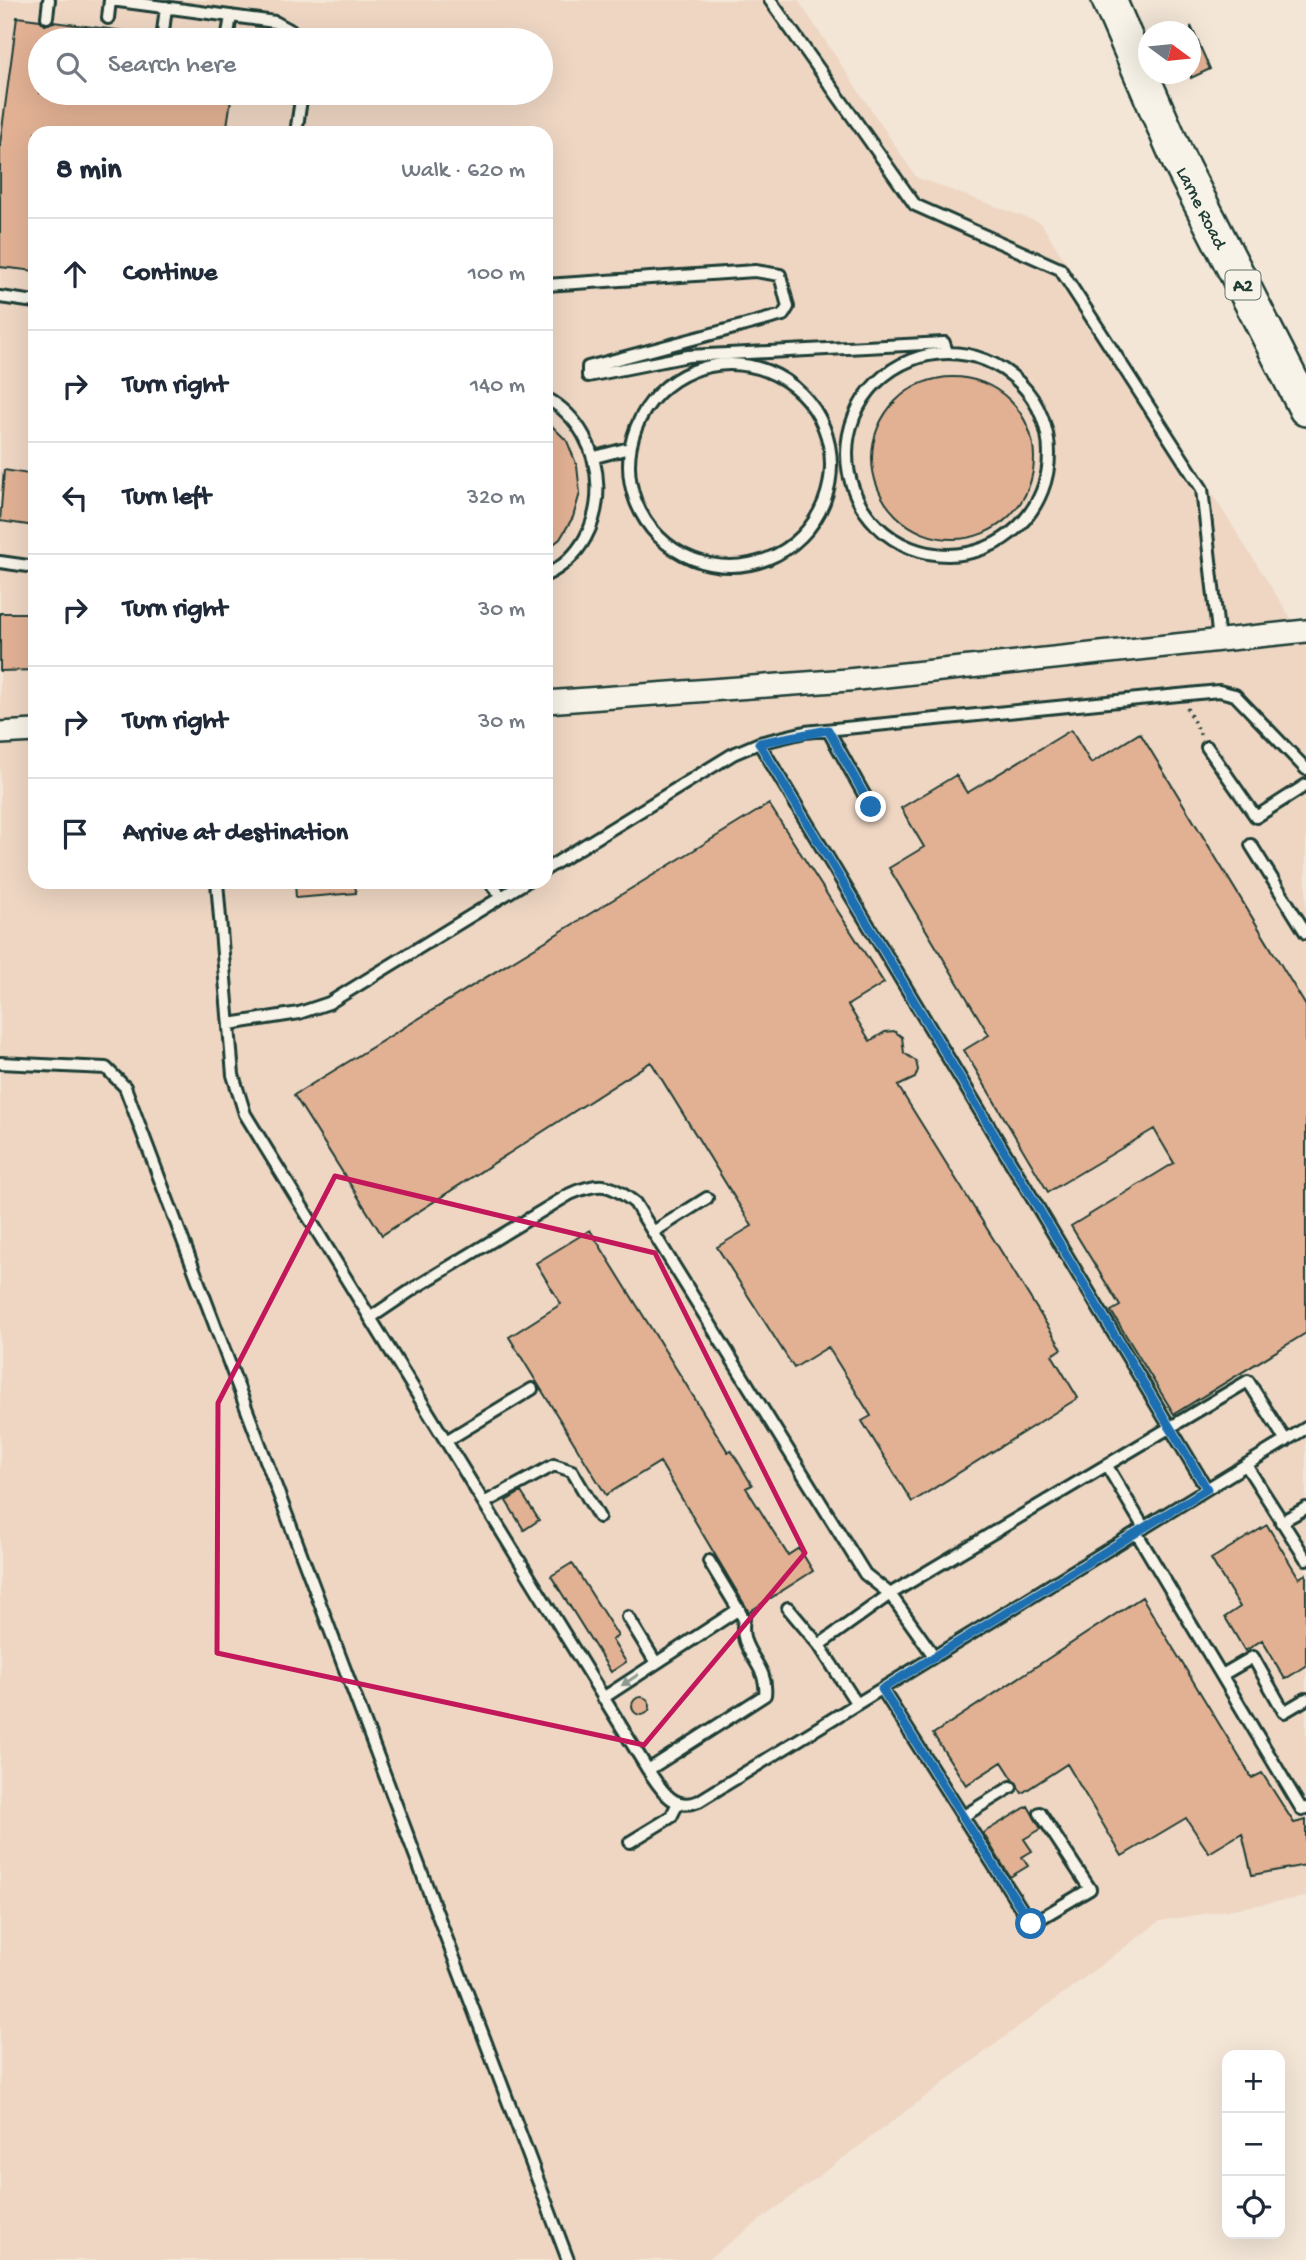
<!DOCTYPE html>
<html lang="en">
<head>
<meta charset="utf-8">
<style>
  :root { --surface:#fff; --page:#f2f2f3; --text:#1f2937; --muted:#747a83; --line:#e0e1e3 }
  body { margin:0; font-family:"Gochi Hand",sans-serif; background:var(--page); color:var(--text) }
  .controls { position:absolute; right:21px; bottom:21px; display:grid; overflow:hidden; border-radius:14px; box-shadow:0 7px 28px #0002 }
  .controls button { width:63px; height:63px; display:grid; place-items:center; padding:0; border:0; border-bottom:2px solid var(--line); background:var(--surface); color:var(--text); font:35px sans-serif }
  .compass { position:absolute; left:1138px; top:21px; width:63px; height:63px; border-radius:50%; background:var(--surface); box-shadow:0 7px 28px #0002; rotate:105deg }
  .stop { position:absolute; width:21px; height:21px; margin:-16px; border:5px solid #1f6fb2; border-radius:50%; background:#fff }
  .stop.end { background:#1f6fb2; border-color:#fff; box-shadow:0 2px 7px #0008 }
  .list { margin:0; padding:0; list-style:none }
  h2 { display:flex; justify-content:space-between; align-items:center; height:91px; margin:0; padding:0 28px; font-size:30px }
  h2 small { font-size:23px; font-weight:400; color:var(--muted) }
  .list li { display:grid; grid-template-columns:46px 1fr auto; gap:21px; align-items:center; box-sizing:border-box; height:112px; padding:0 28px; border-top:2px solid var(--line) }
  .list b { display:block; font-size:26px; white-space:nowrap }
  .list em { font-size:23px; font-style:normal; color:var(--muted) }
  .icon { flex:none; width:38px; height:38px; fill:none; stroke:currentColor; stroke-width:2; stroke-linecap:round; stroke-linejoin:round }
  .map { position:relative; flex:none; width:1306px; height:2260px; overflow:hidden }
  .search { position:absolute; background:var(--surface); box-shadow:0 7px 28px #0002; left:28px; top:28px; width:525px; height:77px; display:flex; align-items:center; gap:18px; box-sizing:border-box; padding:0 24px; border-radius:38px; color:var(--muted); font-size:26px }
  .panel { position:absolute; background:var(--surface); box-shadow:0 7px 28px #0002; left:28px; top:126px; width:525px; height:763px; border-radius:21px }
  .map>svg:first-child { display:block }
  .built { fill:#eed6c3; fill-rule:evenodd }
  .building { fill:#e2b194; stroke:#1f3d34; stroke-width:2 }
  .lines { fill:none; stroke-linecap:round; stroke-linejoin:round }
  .lane-casing { stroke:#1f3d34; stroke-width:16 }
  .street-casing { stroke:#1f3d34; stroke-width:26 }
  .primary-casing { stroke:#1f3d34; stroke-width:38 }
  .path { stroke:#1f3d34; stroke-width:3.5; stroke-dasharray:2 5; stroke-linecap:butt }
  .lane { stroke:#f7f3e8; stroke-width:10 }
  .street { stroke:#f7f3e8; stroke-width:21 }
  .primary { stroke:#f7f3e8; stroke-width:33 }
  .oneway { fill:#8b988e }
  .route { stroke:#1f6fb2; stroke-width:9 }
  .marked { fill:none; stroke:#c2185b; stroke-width:5; stroke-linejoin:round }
  .labels { text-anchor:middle; stroke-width:7; stroke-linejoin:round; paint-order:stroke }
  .shield { fill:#f7f3e8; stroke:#60746a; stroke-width:2 }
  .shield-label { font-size:18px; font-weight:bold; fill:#1f3d34 }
  .street-label { font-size:19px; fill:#1f3d34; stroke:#f7f3e8 }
</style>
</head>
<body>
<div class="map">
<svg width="1306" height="2260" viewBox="0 0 1306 2260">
  <rect width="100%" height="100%" fill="#f3e6d7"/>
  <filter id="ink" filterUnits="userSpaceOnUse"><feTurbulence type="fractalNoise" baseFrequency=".0143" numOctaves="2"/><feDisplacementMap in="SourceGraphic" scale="14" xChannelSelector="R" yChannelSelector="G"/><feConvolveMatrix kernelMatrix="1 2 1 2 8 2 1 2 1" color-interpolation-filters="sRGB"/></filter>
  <g filter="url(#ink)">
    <path class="built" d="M0 0H798L916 177 1041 223 1306 642V1897L1160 1921 707 2260H0ZM40 40H541V93H40ZM35 133H546V882H35Z"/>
    <path class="building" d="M17 17 40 20 45 25 53 22 126 31 125 40H40V93H232L226 133H35V271L0 267V144Z
      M1191 26 1210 69 1191 78Z
      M872 458a81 81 0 1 1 162 0a81 81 0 1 1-162 0Z
      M546 420 567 441 577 466 580 493 573 517 560 539 546 550Z
      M4 470 35 475V526L0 521Z
      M0 613H35V670L0 671Z
      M1071 730 1091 763 1140 733 1306 1006V1333L1174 1414 1111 1311 1120 1306 1071 1226 1174 1163 1154 1129 1048 1192 964 1050 989 1035 889 868 924 847 901 808 956 775 967 793Z
      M769 804 884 983 848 1005 870 1041 885 1032 894 1031 902 1037 904 1053 916 1061 918 1070 915 1078 898 1086 1062 1349 1052 1355 1078 1398 912 1502 862 1421 871 1416 828 1347 794 1368 717 1247 752 1226 651 1062 382 1235 294 1095Z
      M295 882H355L356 893 296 898Z
      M590 1230 728 1452 731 1450 752 1485 746 1488 788 1555 799 1548 813 1571 749 1612 660 1462 606 1495 509 1337 561 1304 536 1263Z
      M521 1492 539 1520 524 1530 506 1501Z
      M1267 1525 1299 1578 1306 1574V1666L1285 1679 1262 1640 1245 1651 1225 1617 1240 1607 1211 1559Z
      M572 1563 618 1636 612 1640 626 1662 611 1672 551 1576Z
      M1142 1597 1252 1778 1262 1773 1294 1823 1306 1820V1865L1252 1875 1242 1833 1209 1853 1186 1818 1122 1856 1067 1764 1022 1793 1002 1762 966 1785 933 1734Z
      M632 1706a9 9 0 1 1 18 0a9 9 0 1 1-18 0Z
      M1028 1806 1041 1829 1024 1839 1032 1851 1022 1857 1028 1866 1010 1877 983 1833Z"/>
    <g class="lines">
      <g class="lane-casing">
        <path id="lane" d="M111 0 275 22 297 34 299 40
          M770 0 915 205 1060 269 1202 489 1219 641
          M47 17 49 0
          M108 18 110 0
          M163 32 166 7
          M227 40 231 16
          M296 133 302 93
          M546 285 755 271 780 275 788 307 783 315 588 367V376L688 356 944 343 947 352
          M0 297 35 302
          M847 454a101 101 0 1 1 202 0a101 101 0 1 1-202 0Z
          M629 465a101 101 0 1 1 202 0a101 101 0 1 1-202 0Z
          M546 398C612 433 617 541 546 575
          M595 457 629 448
          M0 562 35 567
          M828 730 871 807
          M759 743 1207 1489
          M1207 747 1256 817 1306 785
          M1251 845 1306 933
          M546 869 733 754 759 743 805 732 1219 691 1235 695 1306 769
          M217 882 233 1075 245 1114 648 1770C661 1789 673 1812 699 1801L1306 1428
          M490 882 501 897
          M229 1024 299 1013 329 1003 526 882
          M0 1063 106 1068 125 1087 568 2260
          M653 1232 707 1198
          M370 1318 416 1287 570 1194C600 1181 610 1183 635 1203L865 1574 890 1594 934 1656
          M446 1441 532 1389
          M1246 1465 1306 1559
          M1107 1466 1144 1528
          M484 1503 554 1465 572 1471 599 1517
          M1281 1522 1306 1508
          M1136 1532 1302 1810 1306 1808
          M788 1608 819 1645 857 1704
          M628 1617 656 1663
          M819 1645 890 1594 1248 1381 1286 1441
          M1222 1675 1253 1657 1284 1712 1306 1699
          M882 1689 1031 1924 1090 1889 1040 1813
          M603 1698 739 1609
          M648 1770 765 1695C769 1663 737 1653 744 1619L709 1561
          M962 1817 1011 1787
          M630 1842 671 1817 678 1803"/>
      </g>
      <g class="street-casing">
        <path id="street" d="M546 702 848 680 1306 631
          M0 733 35 731"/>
      </g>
      <g class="primary-casing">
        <path id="primary" d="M1109 0 1179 161 1306 409"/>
      </g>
      <path class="path" d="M1187 708 1201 736"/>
      <use href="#lane" class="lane"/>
      <use href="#street" class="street"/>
      <use href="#primary" class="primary"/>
    </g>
    <defs><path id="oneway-solid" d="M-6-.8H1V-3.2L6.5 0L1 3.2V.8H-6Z" transform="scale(1.75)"/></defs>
    <use class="oneway" href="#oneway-solid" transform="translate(630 1680) rotate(147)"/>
  </g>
  <g class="lines" filter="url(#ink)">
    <path class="route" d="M871 807 828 730 759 743 1207 1489 882 1689 1031 1924"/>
  </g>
  <path class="marked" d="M335 1176 655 1253 805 1553 644 1745 217 1653 218 1403Z"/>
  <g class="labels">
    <rect class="shield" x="1225.5" y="270.5" width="35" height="29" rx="5"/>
    <g class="shield-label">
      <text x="1243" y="291">A2</text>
    </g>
    <g class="street-label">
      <text transform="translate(1203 207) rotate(63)" y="7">Larne Road</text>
    </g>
  </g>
</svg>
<div class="controls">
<button>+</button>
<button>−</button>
<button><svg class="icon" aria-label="locate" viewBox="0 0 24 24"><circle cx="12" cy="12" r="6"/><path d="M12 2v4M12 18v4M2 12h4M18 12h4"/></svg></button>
</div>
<svg class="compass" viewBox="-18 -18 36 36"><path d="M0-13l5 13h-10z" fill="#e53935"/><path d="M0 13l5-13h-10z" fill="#747a83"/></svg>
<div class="stop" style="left:1031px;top:1924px"></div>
<div class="stop end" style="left:871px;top:807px"></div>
<div class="search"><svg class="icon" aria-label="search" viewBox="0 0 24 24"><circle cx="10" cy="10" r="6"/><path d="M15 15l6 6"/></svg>Search here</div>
<section class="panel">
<h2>8 min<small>Walk · 620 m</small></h2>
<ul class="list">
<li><svg class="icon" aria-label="ahead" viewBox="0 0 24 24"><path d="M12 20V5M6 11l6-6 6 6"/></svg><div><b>Continue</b></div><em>100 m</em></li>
<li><svg class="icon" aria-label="right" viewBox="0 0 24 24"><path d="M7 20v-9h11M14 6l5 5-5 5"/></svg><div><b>Turn right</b></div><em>140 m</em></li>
<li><svg class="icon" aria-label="left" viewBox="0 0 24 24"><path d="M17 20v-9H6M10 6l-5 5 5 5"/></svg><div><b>Turn left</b></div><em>320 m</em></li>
<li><svg class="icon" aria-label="right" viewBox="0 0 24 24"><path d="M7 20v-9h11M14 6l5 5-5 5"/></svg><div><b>Turn right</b></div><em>30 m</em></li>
<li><svg class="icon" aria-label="right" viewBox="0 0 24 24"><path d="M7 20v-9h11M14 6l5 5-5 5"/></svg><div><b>Turn right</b></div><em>30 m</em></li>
<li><svg class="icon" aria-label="arrive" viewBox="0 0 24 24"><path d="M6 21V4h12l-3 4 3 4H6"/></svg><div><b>Arrive at destination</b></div></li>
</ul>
</section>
</div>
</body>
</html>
